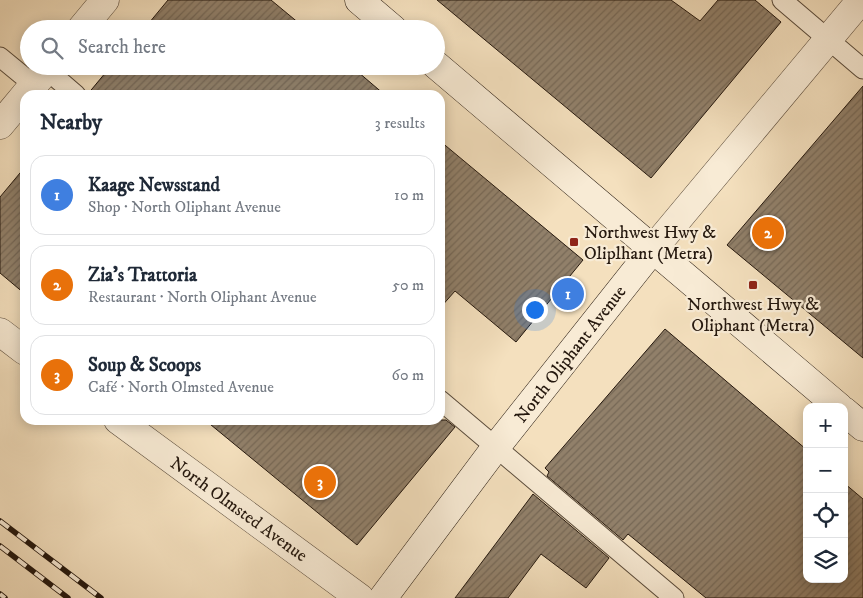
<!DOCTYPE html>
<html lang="en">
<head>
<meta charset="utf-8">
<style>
  :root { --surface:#fff; --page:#f6f6f7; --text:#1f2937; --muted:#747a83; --line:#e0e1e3; --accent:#db2777 }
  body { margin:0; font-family:"IM FELL DW Pica",serif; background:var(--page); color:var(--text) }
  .controls { position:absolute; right:15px; bottom:15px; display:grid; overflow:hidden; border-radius:10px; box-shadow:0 2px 12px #0003 }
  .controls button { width:45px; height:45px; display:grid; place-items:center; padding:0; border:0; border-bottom:1px solid var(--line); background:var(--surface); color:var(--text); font:25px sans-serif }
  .you { position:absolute; left:534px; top:309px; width:18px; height:18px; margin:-12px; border:4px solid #fff; border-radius:50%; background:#1a73e8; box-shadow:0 0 0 8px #1a73e833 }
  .badge { display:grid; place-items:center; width:32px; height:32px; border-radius:50%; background:var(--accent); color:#fff; font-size:16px; font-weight:700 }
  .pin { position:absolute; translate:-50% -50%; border:2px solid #fff; box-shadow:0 1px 5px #0006 }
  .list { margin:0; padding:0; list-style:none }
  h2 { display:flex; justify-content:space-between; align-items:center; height:65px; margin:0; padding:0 20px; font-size:21px }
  h2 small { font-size:16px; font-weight:400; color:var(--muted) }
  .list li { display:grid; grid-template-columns:32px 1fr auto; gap:15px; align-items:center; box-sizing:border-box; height:80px; margin:0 10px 10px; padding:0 10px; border:1px solid var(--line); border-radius:15px }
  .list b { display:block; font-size:19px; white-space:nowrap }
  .list p { margin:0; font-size:16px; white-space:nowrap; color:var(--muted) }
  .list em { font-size:16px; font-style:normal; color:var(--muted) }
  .icon { flex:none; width:28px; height:28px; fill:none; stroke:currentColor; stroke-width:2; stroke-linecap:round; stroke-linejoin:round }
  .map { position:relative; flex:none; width:863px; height:598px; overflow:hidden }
  .search { position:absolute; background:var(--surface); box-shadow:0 2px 12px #0003; left:20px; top:20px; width:425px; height:55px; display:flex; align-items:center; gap:12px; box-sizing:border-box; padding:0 18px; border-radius:28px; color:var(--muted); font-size:19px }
  .panel { position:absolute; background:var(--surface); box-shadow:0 2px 12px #0003; left:20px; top:90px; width:425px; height:335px; border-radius:15px }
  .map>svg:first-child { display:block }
  .building { fill:url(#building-hatch); stroke:#25180e }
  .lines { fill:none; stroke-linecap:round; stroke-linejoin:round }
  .lane-casing { stroke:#594a3a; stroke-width:21 }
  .street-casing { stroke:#594a3a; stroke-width:29 }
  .secondary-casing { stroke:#25180e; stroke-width:29 }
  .lane { stroke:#f8ebd5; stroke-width:19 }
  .street { stroke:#f8ebd5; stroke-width:28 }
  .secondary { stroke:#f8ebd5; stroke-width:28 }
  .rail-casing { stroke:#25180e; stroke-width:5.5 }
  .rail { stroke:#f8ebd5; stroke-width:4; stroke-dasharray:11; stroke-linecap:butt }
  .poi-dot { fill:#8f2418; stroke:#f8ebd5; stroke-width:2 }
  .labels { text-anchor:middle; stroke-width:4.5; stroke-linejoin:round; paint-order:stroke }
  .poi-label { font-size:18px; fill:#25180e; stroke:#f8ebd5; text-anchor:start }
  .street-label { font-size:18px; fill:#25180e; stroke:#f8ebd5 }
</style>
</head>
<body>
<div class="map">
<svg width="863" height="598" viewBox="0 0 863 598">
  <defs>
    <pattern id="building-hatch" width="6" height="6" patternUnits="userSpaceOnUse" patternTransform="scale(1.25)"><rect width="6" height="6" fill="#91806a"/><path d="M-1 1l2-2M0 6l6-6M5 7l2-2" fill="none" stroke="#766856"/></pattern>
  </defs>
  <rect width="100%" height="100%" fill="#f4e0be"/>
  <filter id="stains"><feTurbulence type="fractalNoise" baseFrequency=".004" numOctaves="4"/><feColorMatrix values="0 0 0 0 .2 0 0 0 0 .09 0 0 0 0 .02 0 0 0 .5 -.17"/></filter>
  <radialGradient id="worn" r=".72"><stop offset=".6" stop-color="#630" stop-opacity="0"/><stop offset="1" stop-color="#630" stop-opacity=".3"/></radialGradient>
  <path class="building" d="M168 0H271L306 29H144Z
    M437 0H671L700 21 718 0H755L781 22 651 178Z
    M111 66H351L385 95H87Z
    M863 86V358L727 245Z
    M440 141 583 260 516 342 455 291 440 308Z
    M25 167V294L0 273V197Z
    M665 329 807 450V579H844V483L863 499V598H706L628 534 623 540 547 476 549 472 545 468Z
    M205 420H446L455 427 357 545Z
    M533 494 609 558 586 588 541 554 508 598H455Z"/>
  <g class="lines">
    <g class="lane-casing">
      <path id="lane" d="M782 0 863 69
        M0 57 34 85
        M47 70 76 95
        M440 400 674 598"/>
    </g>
    <g class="street-casing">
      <path id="street" d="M81 29 105 0
        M25 95 50 66
        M0 125 25 95
        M653 249 861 0
        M0 332 25 351
        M118 420 360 598"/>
    </g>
    <g class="secondary-casing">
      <path id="secondary" d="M359 0 393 29
        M436 65 839 407
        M844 411 863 427
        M383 598 496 447 653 249"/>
    </g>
    <use href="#lane" class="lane"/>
    <use href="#street" class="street"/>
    <use href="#secondary" class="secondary"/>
    <g class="rail-casing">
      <path id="rail" d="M0 521 101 598
        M0 546 68 598
        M0 594 5 598"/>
    </g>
    <use href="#rail" class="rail"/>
  </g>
  <g class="poi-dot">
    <rect x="569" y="237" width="10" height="10" rx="2.5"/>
    <rect x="748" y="280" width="10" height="10" rx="2.5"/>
  </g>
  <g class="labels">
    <g class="poi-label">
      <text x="584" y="238">Northwest Hwy &amp;<tspan x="584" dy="21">Oliplhant (Metra)</tspan></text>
      <text x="753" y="310" text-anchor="middle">Northwest Hwy &amp;<tspan x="753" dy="21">Oliphant (Metra)</tspan></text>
    </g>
    <g class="street-label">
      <text transform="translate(570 354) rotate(-52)" y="6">North Oliphant Avenue</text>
      <text transform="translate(239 509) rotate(36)" y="6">North Olmsted Avenue</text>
    </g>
  </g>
  <rect width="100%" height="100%" filter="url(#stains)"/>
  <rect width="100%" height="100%" fill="url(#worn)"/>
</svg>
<div class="controls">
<button>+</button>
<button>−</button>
<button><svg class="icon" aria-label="locate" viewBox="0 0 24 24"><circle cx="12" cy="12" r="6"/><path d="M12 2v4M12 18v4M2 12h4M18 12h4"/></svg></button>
<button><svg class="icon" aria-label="layers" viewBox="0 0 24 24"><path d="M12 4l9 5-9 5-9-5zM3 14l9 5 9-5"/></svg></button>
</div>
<div class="you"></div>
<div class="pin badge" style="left:568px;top:294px;background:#3f7fe0">1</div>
<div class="pin badge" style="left:768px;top:233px;background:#e8710a">2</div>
<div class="pin badge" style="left:320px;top:482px;background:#e8710a">3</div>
<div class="search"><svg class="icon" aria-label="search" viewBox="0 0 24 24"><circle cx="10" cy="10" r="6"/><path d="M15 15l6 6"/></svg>Search here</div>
<section class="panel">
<h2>Nearby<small>3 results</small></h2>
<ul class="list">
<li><span class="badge" style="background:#3f7fe0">1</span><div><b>Kaage Newsstand</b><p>Shop · North Oliphant Avenue</p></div><em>10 m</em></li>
<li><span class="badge" style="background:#e8710a">2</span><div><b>Zia's Trattoria</b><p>Restaurant · North Oliphant Avenue</p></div><em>50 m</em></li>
<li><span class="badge" style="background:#e8710a">3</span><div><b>Soup &amp; Scoops</b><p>Café · North Olmsted Avenue</p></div><em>60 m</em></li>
</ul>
</section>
</div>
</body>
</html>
